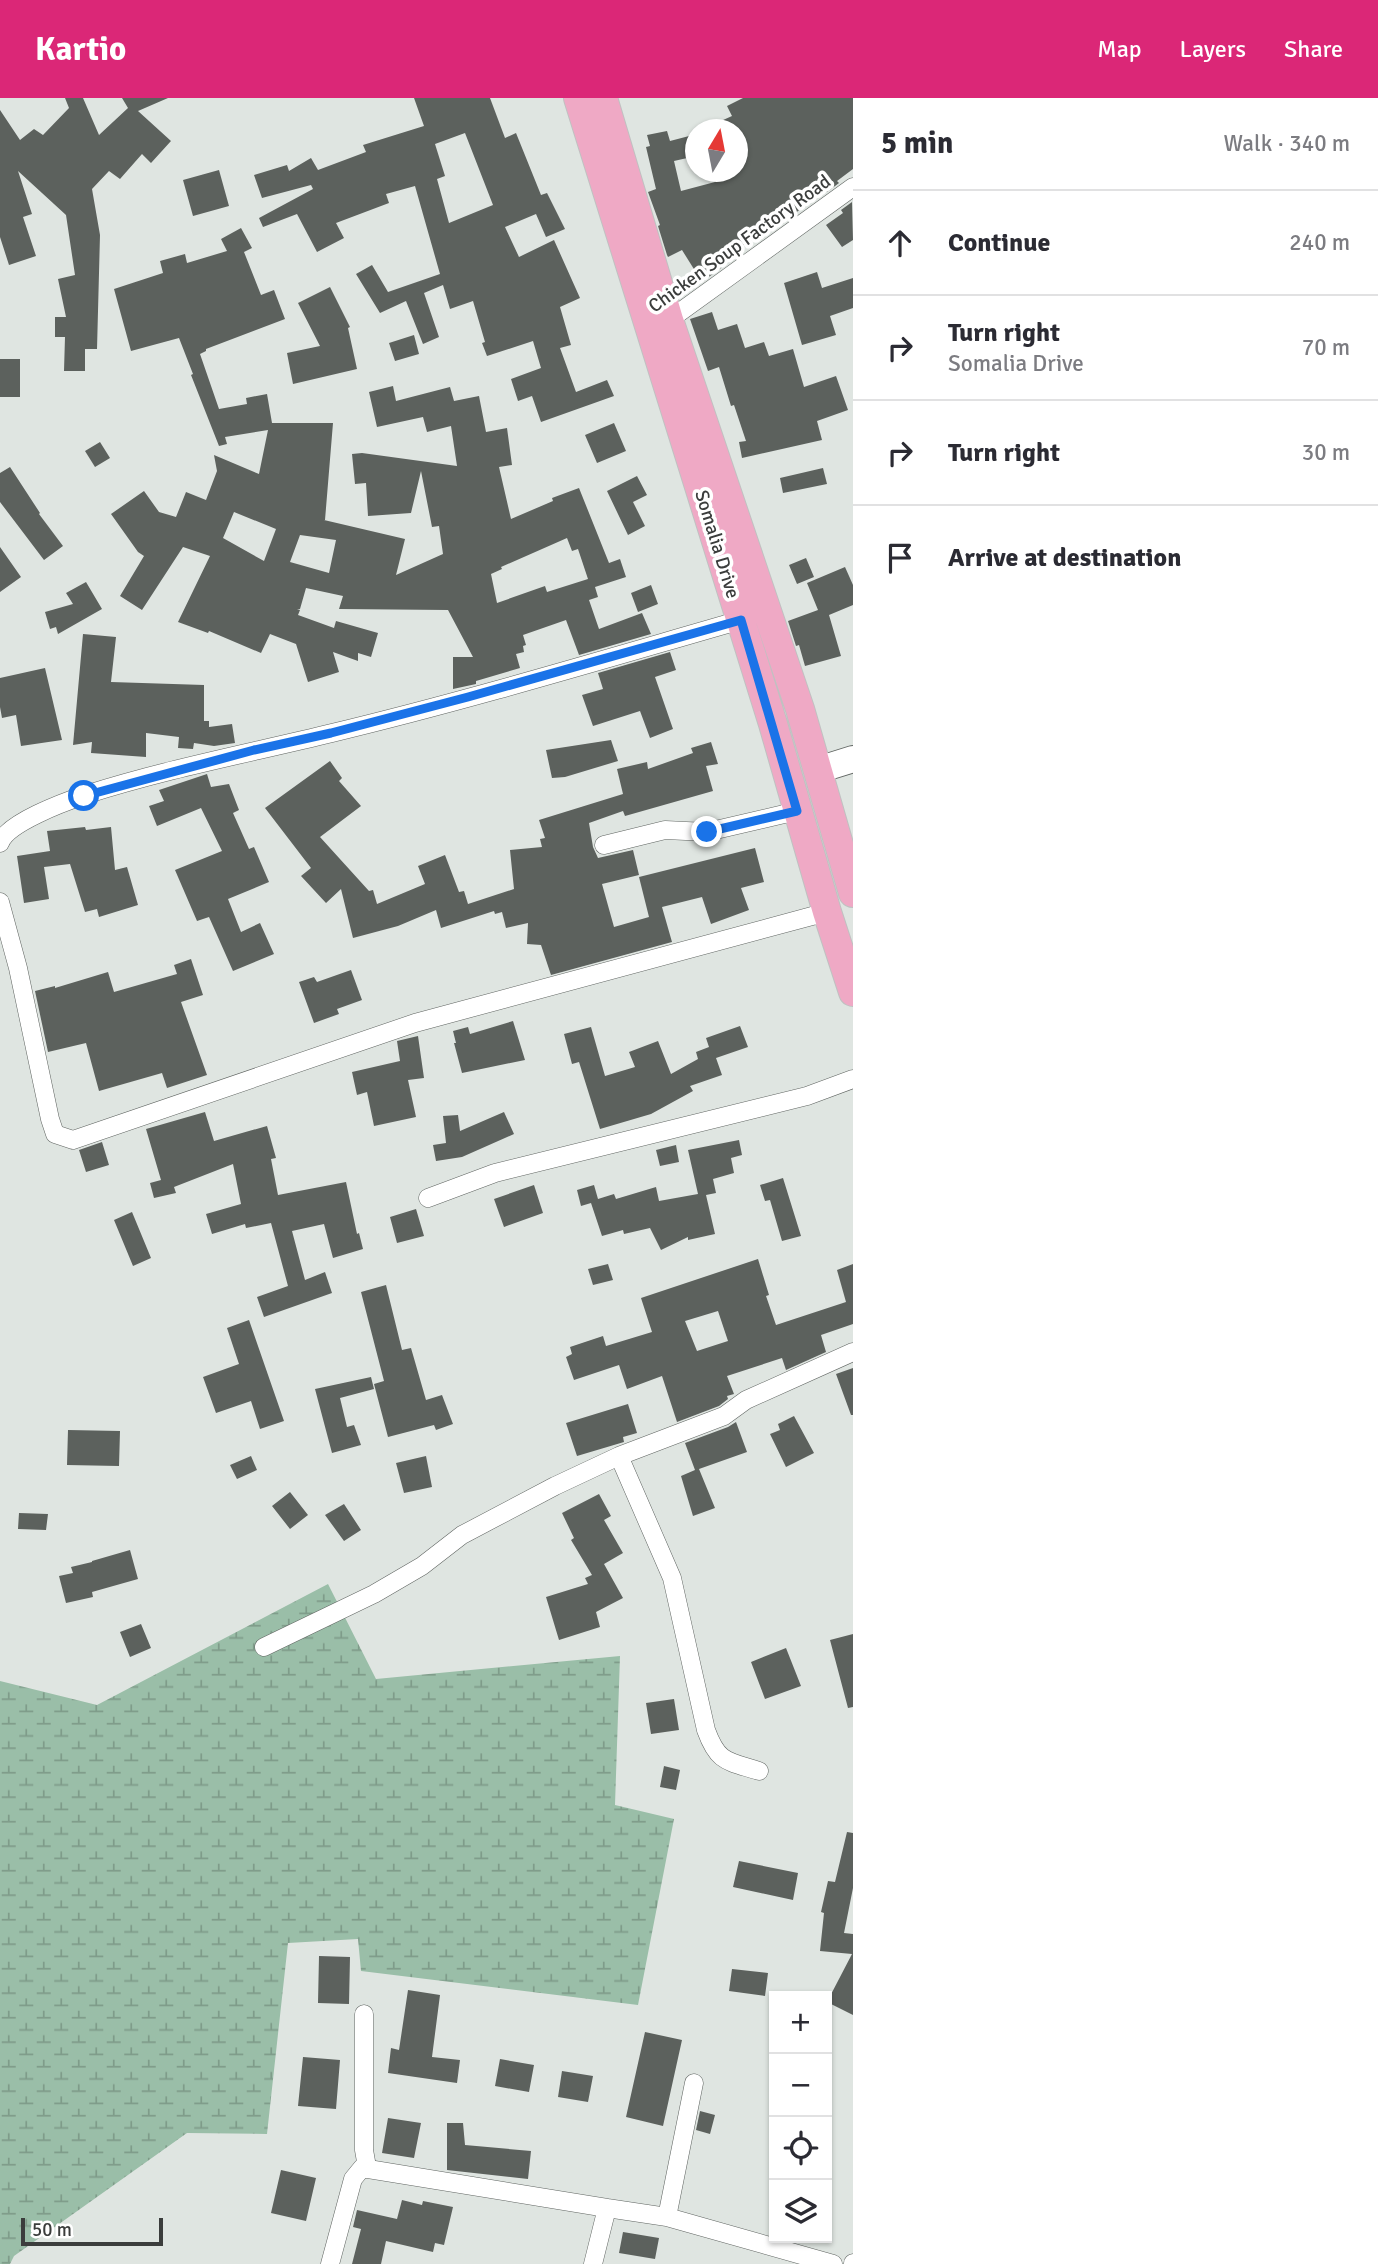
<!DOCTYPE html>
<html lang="en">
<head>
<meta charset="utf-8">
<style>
  :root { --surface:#fff; --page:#f7f7f7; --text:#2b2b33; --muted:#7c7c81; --line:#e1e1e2; --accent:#db2777 }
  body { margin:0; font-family:Signika,sans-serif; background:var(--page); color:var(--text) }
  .controls { position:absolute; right:21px; bottom:21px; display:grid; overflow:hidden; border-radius:0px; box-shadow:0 2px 5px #0004 }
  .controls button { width:63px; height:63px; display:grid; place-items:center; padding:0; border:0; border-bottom:2px solid var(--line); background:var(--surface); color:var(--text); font:35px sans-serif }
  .compass { position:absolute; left:685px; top:21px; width:63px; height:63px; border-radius:50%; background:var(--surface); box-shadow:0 2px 5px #0004; rotate:10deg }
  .scale { position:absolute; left:21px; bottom:18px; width:142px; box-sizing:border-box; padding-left:7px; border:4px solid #3b3d3c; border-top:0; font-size:19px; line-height:24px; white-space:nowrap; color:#3b3d3c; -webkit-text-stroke:5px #fff; paint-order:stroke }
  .stop { position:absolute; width:21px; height:21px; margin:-16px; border:5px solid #1a73e8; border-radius:50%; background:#fff }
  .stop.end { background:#1a73e8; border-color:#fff; box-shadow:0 2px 7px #0008 }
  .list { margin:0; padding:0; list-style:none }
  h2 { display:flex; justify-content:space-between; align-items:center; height:91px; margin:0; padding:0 28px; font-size:30px }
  h2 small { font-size:23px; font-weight:400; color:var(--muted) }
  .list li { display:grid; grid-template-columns:46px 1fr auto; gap:21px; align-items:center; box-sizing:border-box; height:105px; padding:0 28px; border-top:2px solid var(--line) }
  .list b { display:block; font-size:26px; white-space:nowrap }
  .list p { margin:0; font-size:23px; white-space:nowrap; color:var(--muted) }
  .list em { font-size:23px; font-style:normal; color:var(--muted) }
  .icon { flex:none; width:38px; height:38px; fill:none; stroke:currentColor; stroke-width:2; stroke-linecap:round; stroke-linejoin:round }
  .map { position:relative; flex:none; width:853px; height:2166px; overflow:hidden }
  header { display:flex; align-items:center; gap:42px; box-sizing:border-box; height:98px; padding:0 35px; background:var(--accent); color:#fff }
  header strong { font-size:33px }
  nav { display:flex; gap:38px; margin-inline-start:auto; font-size:24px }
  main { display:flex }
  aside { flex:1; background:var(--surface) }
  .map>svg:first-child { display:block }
  .wetland { fill:url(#wetland-marsh) }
  .building { fill:#5c615d; fill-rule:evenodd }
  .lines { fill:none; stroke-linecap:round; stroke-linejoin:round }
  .street-casing { stroke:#606562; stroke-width:19 }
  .secondary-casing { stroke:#606562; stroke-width:28 }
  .primary-casing { stroke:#c0c1c1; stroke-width:30 }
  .street { stroke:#fff; stroke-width:18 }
  .secondary { stroke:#fff; stroke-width:26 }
  .primary { stroke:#efa9c5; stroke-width:28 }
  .route { stroke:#1a73e8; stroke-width:9 }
  .labels { text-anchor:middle; stroke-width:7; stroke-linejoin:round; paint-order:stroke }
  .street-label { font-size:19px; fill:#3b3d3c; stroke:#fff }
</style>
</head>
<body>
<header>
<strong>Kartio</strong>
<nav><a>Map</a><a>Layers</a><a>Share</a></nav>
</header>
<main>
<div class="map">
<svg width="853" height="2166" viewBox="0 0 853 2166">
  <defs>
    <pattern id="wetland-marsh" width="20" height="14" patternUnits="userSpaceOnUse" patternTransform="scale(1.75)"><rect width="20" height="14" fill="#9abea8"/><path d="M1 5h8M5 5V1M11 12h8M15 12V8" fill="none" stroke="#7f9c8a"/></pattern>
  </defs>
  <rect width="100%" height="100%" fill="#dfe5e1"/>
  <path class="wetland" d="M328 1486 376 1581 620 1558 615 1707 674 1721 638 1907 361 1873 358 1841 288 1845 267 2036 187 2035 14 2158 10 2166H0V1583L97 1607Z"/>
  <path class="building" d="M65 0H83L99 37 128 10 122 0H168L138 13 171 43 151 65 142 56 120 81 109 73 92 91 100 137 97 251H85V273H64L65 239H55V219H66L58 181 75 177 66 117 18 73 32 116 23 119 36 158 9 167 0 139V12L20 42 34 31 43 37 69 10Z
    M414 0H490L505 40 516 35 541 97 547 95 565 131 546 139 536 116 505 129 519 159 554 142 580 200 560 209 571 247 560 250 576 294 607 282 614 298 541 324 532 298 518 303 511 281 541 270 533 243 487 258 482 245 485 244 473 203 450 211 443 187 424 195 439 239 423 246 406 203 380 215 356 176 372 167 388 194 440 176 415 88 386 96 389 105 336 125 344 140 317 154 297 116 263 129 259 120 313 91 311 87 262 100 254 77 287 67 289 73 311 60 318 72 366 54 363 47 424 28ZM465 35 493 107 449 125 437 81 445 78 435 46Z
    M743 0H853V71L837 83 839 85 827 94 826 92 770 134 769 132 721 161 725 167 702 184 682 152 668 159 667 157 658 128 660 127 648 94 656 91 646 49 650 48 647 37 667 33 670 43 693 37 696 58 674 63 681 93 715 84 709 74H738V32H701L732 18 727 8Z
    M219 72 229 108 193 118 183 82Z
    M852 104 853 142 842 149 826 127 843 115 841 112Z
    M241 130 252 150 244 154 261 197 274 192 285 221 206 251V253L200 256 219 311 247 306 246 300 267 296 272 325H333L325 422H324L405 441 396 477 443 456 439 428 432 429 421 373 411 415 368 418 366 385 355 386 352 356 362 355 457 368 451 328 427 334 423 319 377 329 369 294 393 288 396 303 450 289 454 303 479 298 486 334 507 330 512 367 499 369 511 421 553 403 552 400 579 390 609 465 620 461 626 479 595 489 598 499 589 502 599 531 642 515 651 536 579 557 566 522 523 537 526 547 523 548 524 554 516 556 520 570 476 583V586L453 591V559H473L448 512 339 511 343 498 306 490 300 511H297L300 512 298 517 334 530 336 523 378 535 371 559 358 555V563L333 554 339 574 308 584 296 546 270 536 261 555 209 533 208 535 178 524 210 458 183 449 142 512 120 498 144 458 138 454 111 416 144 393 159 414 176 419 186 394 206 402 217 373 214 357 259 376 268 332 225 339 227 346 219 348 191 277 193 276 179 240 131 253 114 191 163 175 160 163 185 156 187 165 227 153 221 141ZM234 414 276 431 264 463 223 440ZM300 437 336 442 329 475 290 464ZM567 440 572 453 578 451 588 481 547 494 545 488 497 505 491 476 502 471 501 469Z
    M817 174 822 190 853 180V210L830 218 836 237 802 247 784 185Z
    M330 189 350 229 348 230 357 271 293 286 287 255 320 248 298 205Z
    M712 214 718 232 737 226 745 250 764 244 769 258 793 251 804 289 836 278 848 312 817 323 822 342 742 360 739 344 746 343 734 307 731 308 719 269 708 273 690 221Z
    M414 237 419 256 395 263 389 245Z
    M0 261H20V299H0Z
    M614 325 626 353 597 365 585 337Z
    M100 344 110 360 95 369 85 353Z
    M10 369 40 415 39 416 63 448 44 462 0 404V375Z
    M823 370 827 386 783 395 780 380Z
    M637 378 647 397 633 404 645 428 628 437 607 393Z
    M0 449 21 479 0 494Z
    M806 460 814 479 797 486 789 467Z
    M845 469 853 487V507L829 517 841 558 805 568 799 547 796 548 788 523 818 512 807 485Z
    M86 484 102 511 58 536 56 529 50 531 45 514 73 506 66 495Z
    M651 487 658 506 638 514 631 495Z
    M83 536 116 539 111 584 204 587V623H209V629L232 626 235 645 214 648 194 645 193 651 178 650 179 639 146 635V659L91 655 92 644 73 647Z
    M670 554 676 572 655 579 673 631 650 640 640 613 593 628 582 597 603 591 598 575Z
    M45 570 62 642 21 648 16 617 2 620 0 609V580Z
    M611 642 618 663 565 679 552 680 546 652Z
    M711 644 718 666 706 668 713 693 625 718 623 713 589 725 593 749 598 760 633 752 639 777 602 786 614 829 649 819 639 779 755 750 764 784 741 790 749 812 711 826 702 799 662 809 672 844 551 877 541 847 527 846 528 825 506 830 502 814 495 816 494 813 441 830 436 812 398 828 353 840 341 791 326 805 301 778 311 770 265 710 330 663 342 680 339 683 361 708 320 739 369 793 373 792 377 806 425 786 418 768 445 757 459 794 464 793 468 806 514 791 510 752 542 749 540 741 545 740 539 722 623 696 617 671 647 664 648 671 693 655 691 650Z
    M207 676 211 689 229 686 239 712 233 715 249 751 254 749 269 784 228 801 241 834 260 825 274 856 233 873 209 819 197 823 175 772 222 753 201 710 157 728 149 708 164 703 159 692Z
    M85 729 86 732 111 729 115 772 127 769 138 807 99 819 97 811 85 814 70 766 44 769 49 801 24 805 17 758 50 753 47 733Z
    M191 861 203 897 181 904 207 977 167 990 162 975 99 993 86 945 48 954 35 893 55 888V890L108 874 114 894 177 876 174 867Z
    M351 872 362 902 337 911 339 916 314 925 299 884 314 879 317 884Z
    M513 923 525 962 462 975 454 945H456L453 933 468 929 470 936Z
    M740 928 748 949 716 960 722 977 690 988 693 993 651 1016 600 1031 579 964 572 966 564 936 591 929 605 978 635 969 629 954 658 943 671 976 698 961 696 954 709 949 706 940Z
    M418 938 424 980 408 982 416 1019 374 1028 367 994 357 997 352 974 400 963 397 943Z
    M205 1014 214 1043 267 1028 276 1060 271 1061 278 1097 346 1084 357 1136 359 1135 363 1151 333 1160 324 1126 292 1133 305 1182 325 1174 332 1195 264 1219 257 1199 288 1188 271 1125 246 1130 245 1126 212 1136 206 1116 241 1106 233 1066 174 1089 176 1095 154 1100 150 1085 161 1082 146 1031Z
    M504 1014 514 1036 462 1059 436 1063 433 1047 446 1045 443 1018 458 1017 460 1033Z
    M739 1042 742 1057 731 1060 734 1075 713 1081 716 1095 706 1097 715 1136 688 1142V1139L661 1152 650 1130 624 1136 623 1132 602 1138 591 1105 581 1108 577 1092 594 1087 598 1101 614 1096 616 1101 656 1089 659 1103 698 1096 688 1052Z
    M102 1044 109 1067 86 1074 79 1052Z
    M676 1047 679 1064 660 1068 656 1052Z
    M783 1080 801 1138 782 1143 770 1102 765 1103 760 1087Z
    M534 1087 543 1115 504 1129 494 1101Z
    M416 1111 424 1138 397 1145 390 1119Z
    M132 1114 151 1160 133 1168 114 1122Z
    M758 1161 769 1197 766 1198 776 1227 846 1204 837 1172 853 1166V1226L821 1237 826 1254 786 1272 782 1260 727 1278 734 1296 727 1298 728 1301 719 1308 677 1324 662 1278 627 1291 619 1267 574 1282 566 1259 572 1256 570 1249 603 1238 606 1248 652 1234 641 1200ZM718 1213 728 1243 697 1253 685 1223Z
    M608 1166 613 1182 593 1187 588 1171Z
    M386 1187 402 1252 411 1250 426 1302 442 1297 453 1326 436 1332 434 1327 388 1339 374 1286 384 1283 361 1194Z
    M249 1222 284 1323 260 1331 251 1303 216 1315 203 1279 239 1266 227 1230Z
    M853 1270V1317H851L836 1276Z
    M371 1279 374 1291 340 1300 347 1329 354 1327 361 1347 332 1355 315 1291Z
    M628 1306 637 1335 623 1339 624 1344 577 1358 566 1325Z
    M794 1318 814 1355 786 1369 770 1336 780 1332 778 1326Z
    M736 1324 747 1354 699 1371 715 1410 693 1418 681 1378 695 1372 685 1345 728 1329Z
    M68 1332 120 1333 119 1368 67 1367Z
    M251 1358 257 1372 237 1381 230 1367Z
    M426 1358 432 1389 404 1395 396 1365Z
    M290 1394 308 1417 290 1431 272 1408Z
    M599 1396 611 1418 604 1422 623 1455 604 1466 623 1500 596 1514 600 1529 559 1542 546 1499 588 1486 585 1480 592 1477 571 1442 574 1440 562 1415Z
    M344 1406 361 1432 344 1443 325 1417Z
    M19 1415 48 1416 46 1432 18 1431Z
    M130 1452 138 1481 92 1494 93 1499 66 1505 59 1478 73 1475 71 1469 92 1464V1463Z
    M141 1526 151 1550 130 1559 120 1534Z
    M853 1536V1609L848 1610 830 1542Z
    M786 1550 801 1588 765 1601 751 1564Z
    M674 1601 679 1632 651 1636 646 1605Z
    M664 1668 680 1672 676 1692 660 1689Z
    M847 1734 853 1735V1790L844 1835 853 1836V1917L827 1904 852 1856 820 1853 824 1815 821 1814 828 1783 835 1784Z
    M739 1763 798 1775 793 1802 733 1789Z
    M319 1858 350 1859 349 1906 318 1905Z
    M732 1871 768 1875 765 1898 729 1893Z
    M408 1892 440 1897 432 1959 460 1962 457 1985 388 1975 391 1950 399 1952Z
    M645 1934 682 1942 663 2028 626 2019Z
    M303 1959 340 1962 336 2011 298 2008Z
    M500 1961 534 1967 529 1994 495 1988Z
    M562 1973 593 1978 588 2004 558 1999Z
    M700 2013 715 2017 710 2036 696 2032Z
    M388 2020 421 2025 414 2060 382 2055Z
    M447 2025H463L465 2047 531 2053 528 2081 447 2072Z
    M281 2072 316 2080 306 2123 271 2115Z
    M402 2102 422 2107 423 2103 453 2109 444 2147 435 2145 433 2154 386 2143 381 2166H352L361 2131 353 2129 357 2112 397 2121Z
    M623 2134 659 2140 655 2161 619 2155Z"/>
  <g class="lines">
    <g class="street-casing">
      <path id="street" d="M662 227 853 89
        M0 745C7 725 64 704 85 697 166 671 250 655 332 635 469 602 605 561 741 522
        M604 747 665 732 707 734 797 713
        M0 804 18 870 50 1021 55 1036 73 1042 415 925 827 814
        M428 1100 495 1075 807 998 853 981
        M619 1358 672 1480 706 1632C718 1665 727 1663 759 1673
        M264 1549 374 1496 422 1468 462 1437 555 1388 619 1358 724 1318 746 1302 853 1254
        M364 1916V2052L367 2069
        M667 2119 694 1985
        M330 2166 353 2081 362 2070 607 2110
        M593 2166 607 2110 667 2119 833 2166
        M853 2166V2165"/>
    </g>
    <g class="secondary-casing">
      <path id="secondary" d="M818 672 853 661"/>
    </g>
    <g class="primary-casing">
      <path id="primary" d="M578 0 773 626 827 814 853 894
        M603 0 669 222 800 611 853 795"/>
    </g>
    <use href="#street" class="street"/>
    <use href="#secondary" class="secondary"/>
    <use href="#primary" class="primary"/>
  </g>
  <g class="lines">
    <path class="route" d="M84 698 254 652 331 635 468 599 741 522 797 713 707 734"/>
  </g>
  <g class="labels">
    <g class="street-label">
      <text transform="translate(739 145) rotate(-36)" y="7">Chicken Soup Factory Road</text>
      <text transform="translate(718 446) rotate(73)" y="7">Somalia Drive</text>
    </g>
  </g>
</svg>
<div class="controls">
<button>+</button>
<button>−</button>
<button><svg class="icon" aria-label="locate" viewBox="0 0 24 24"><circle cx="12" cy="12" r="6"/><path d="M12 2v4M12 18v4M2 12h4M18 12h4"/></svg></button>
<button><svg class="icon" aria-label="layers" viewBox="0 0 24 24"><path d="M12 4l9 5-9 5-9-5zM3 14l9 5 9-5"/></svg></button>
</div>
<svg class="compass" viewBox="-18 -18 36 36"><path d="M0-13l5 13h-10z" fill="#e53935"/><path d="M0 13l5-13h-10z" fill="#7c7c81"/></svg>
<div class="scale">50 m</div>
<div class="stop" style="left:84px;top:698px"></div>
<div class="stop end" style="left:707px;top:734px"></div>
</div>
<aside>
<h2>5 min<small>Walk · 340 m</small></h2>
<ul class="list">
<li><svg class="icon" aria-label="ahead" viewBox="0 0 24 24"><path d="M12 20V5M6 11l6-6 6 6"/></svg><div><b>Continue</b></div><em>240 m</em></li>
<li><svg class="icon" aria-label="right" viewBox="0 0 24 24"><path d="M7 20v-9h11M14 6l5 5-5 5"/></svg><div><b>Turn right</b><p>Somalia Drive</p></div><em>70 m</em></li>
<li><svg class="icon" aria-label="right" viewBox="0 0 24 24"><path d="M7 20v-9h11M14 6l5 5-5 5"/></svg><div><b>Turn right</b></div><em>30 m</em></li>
<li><svg class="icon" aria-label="arrive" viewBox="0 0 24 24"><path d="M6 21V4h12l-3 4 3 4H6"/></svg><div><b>Arrive at destination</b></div></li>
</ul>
</aside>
</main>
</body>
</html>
